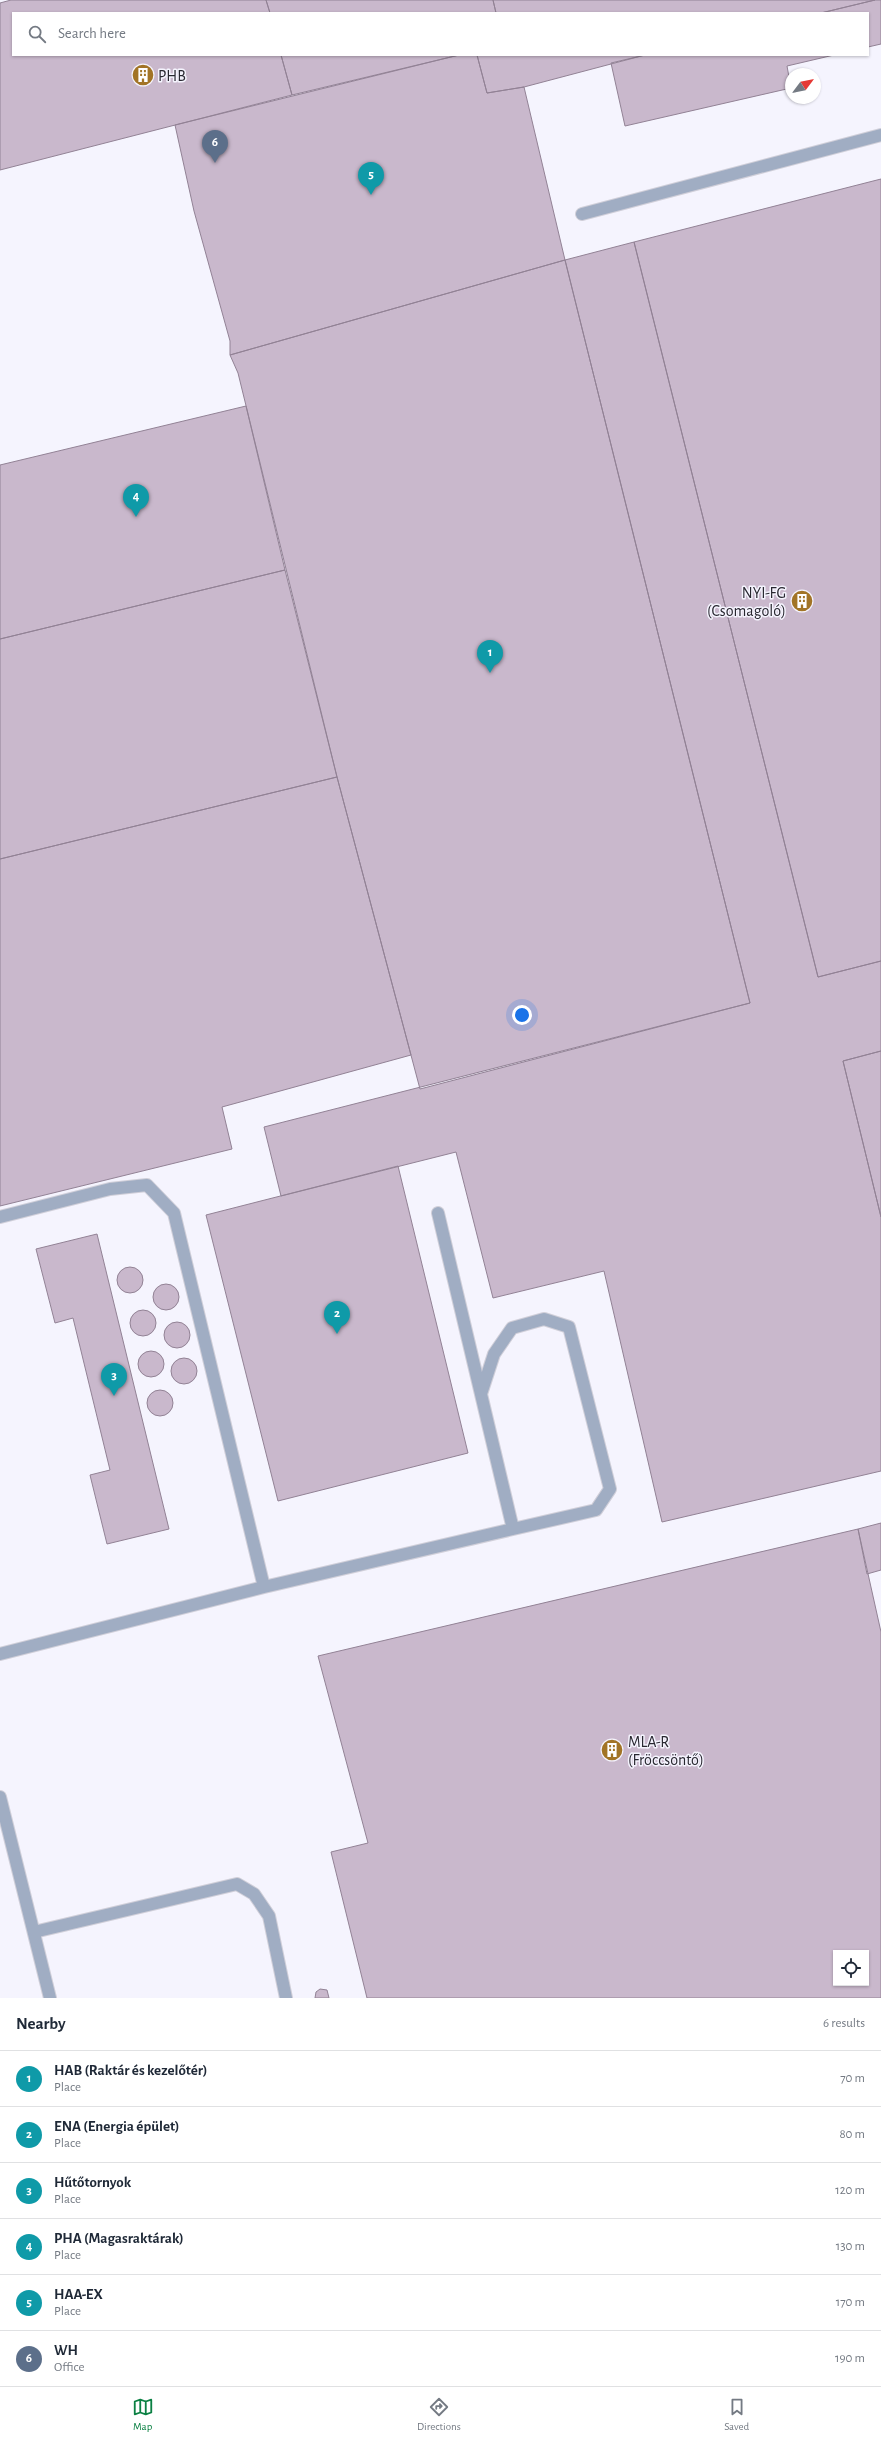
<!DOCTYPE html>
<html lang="en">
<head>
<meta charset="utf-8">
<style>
  :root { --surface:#fff; --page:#f2f2f3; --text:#1f2937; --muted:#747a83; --line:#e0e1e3; --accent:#0b8043 }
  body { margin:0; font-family:"Alegreya Sans",sans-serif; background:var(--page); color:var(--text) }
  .controls { position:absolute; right:12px; bottom:12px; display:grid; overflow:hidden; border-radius:0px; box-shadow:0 1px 3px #0004 }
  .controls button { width:36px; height:36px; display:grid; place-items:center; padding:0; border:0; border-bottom:1px solid var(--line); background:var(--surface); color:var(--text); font:20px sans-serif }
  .compass { position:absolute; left:785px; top:68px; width:36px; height:36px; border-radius:50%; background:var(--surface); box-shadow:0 1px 3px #0004; rotate:58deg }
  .you { position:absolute; left:522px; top:1015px; width:14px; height:14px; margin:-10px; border:3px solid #fff; border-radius:50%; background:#1a73e8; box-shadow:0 0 0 6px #1a73e833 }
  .badge { display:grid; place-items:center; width:26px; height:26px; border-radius:50%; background:var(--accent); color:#fff; font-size:13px; font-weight:700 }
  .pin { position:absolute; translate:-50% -33px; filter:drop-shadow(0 1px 2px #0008) }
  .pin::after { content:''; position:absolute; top:21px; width:14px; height:12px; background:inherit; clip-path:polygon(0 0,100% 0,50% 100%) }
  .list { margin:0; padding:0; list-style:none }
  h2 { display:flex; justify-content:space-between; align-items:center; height:52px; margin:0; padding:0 16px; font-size:17px }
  h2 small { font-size:13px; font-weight:400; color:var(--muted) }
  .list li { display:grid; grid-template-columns:26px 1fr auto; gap:12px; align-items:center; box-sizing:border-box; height:56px; padding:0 16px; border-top:1px solid var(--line) }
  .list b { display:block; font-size:15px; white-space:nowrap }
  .list p { margin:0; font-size:13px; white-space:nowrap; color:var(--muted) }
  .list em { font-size:13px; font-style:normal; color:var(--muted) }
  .icon { flex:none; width:22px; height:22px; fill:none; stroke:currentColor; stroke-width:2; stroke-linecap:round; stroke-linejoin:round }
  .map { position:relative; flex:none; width:881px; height:1998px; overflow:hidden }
  .search { position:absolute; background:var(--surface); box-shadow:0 1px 3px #0004; left:12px; right:12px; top:12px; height:44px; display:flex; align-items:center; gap:10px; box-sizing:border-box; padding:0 14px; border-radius:0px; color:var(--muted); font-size:15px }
  .sheet { height:388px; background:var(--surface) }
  nav { display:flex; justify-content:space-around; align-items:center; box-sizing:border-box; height:56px; border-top:1px solid var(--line); background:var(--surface); font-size:11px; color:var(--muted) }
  nav a { display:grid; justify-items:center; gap:2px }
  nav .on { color:var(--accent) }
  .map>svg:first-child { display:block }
  .building { fill:#c9b8cc; stroke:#928295; fill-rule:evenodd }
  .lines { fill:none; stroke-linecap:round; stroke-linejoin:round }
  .lane-casing { stroke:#d0cfd9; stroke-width:14 }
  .lane { stroke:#a0adc3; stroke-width:12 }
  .labels { text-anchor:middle; stroke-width:3; stroke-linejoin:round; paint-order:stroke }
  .poi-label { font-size:16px; fill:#282730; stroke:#f5f4fe; text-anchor:start }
</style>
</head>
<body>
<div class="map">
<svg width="881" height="1998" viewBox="0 0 881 1998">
  <rect width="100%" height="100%" fill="#f5f4fe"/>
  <path class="building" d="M11 0H266L270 13H13V55H281L292 95 0 170V3Z
    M266 0H493L496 13H270Z
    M493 0H875L821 13H496Z
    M875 0H881V44L868 47V13H821Z
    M281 55H459L292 95Z
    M459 55H477L487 93 524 87 565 260 230 355V341L194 211 175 125Z
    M477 55H645L524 87 487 93Z
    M645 55H834L787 66 791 88 625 126 611 63Z
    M881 179V961L818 977 634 242Z
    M634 242 818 977 881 961V1051L843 1061 881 1217V1471L662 1522 604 1271 493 1298 456 1152 281 1196 264 1127 750 1003 565 260Z
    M565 260 750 1003 420 1089 337 777 238 373 230 355Z
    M246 406 285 570 0 639V465Z
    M285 570 337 777 0 859V639Z
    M337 777 411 1055 222 1107 232 1149 0 1206V859Z
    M881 1051V1217L843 1061Z
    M398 1166 468 1453 278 1501 206 1215Z
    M97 1234 169 1529 107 1544 90 1475 110 1470 73 1318 55 1323 36 1249Z
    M117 1280a13 13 0 1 1 26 0a13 13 0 1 1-26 0Z
    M153 1297a13 13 0 1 1 26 0a13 13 0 1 1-26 0Z
    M130 1323a13 13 0 1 1 26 0a13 13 0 1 1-26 0Z
    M164 1335a13 13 0 1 1 26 0a13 13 0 1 1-26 0Z
    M138 1364a13 13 0 1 1 26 0a13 13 0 1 1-26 0Z
    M171 1371a13 13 0 1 1 26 0a13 13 0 1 1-26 0Z
    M147 1403a13 13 0 1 1 26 0a13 13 0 1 1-26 0Z
    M881 1523V1570L867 1574 858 1529Z
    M858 1529 881 1632V1998H367L331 1852 368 1843 318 1656ZM836 1953H866V1983H836Z
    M320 1989 327 1990 329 1998H315L316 1992Z"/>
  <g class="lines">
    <g class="lane-casing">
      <path id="lane" d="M582 214 881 135
        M0 1217 110 1189 147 1185 174 1213 264 1587
        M481 1394 494 1354 512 1328 544 1319 569 1327 610 1489 596 1510 513 1529
        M0 1654 264 1587 513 1529 438 1213
        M0 1797 50 1998
        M34 1932 237 1884 254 1894 269 1916 286 1998"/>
    </g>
    <use href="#lane" class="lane"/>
  </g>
  <defs>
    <g id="building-disc" transform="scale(1.15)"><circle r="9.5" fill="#a27426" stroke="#f5f4fe"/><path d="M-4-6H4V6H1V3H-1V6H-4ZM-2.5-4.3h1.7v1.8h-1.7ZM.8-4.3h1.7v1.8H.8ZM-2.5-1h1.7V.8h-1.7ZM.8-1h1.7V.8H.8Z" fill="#fff"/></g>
  </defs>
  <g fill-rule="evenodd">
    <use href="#building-disc" x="143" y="75"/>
    <use href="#building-disc" x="802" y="601"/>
    <use href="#building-disc" x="612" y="1750"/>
  </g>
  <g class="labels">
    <g class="poi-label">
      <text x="158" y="81">PHB</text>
      <text x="786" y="598" text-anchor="end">NYI-FG<tspan x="786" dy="18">(Csomagoló)</tspan></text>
      <text x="628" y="1747">MLA-R<tspan x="628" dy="18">(Fröccsöntő)</tspan></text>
    </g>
  </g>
</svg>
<div class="controls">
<button><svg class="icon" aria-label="locate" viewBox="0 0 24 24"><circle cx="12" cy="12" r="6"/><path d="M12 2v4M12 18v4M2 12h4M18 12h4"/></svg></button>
</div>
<svg class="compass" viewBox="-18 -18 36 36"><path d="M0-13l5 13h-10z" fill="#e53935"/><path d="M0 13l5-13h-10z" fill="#747a83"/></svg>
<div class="you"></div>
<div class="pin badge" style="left:490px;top:673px;background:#0f9aa8">1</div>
<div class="pin badge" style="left:337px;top:1334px;background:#0f9aa8">2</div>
<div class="pin badge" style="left:114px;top:1396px;background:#0f9aa8">3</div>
<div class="pin badge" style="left:136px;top:517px;background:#0f9aa8">4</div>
<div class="pin badge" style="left:371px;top:195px;background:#0f9aa8">5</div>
<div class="pin badge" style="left:215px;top:163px;background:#5c6f8a">6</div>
<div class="search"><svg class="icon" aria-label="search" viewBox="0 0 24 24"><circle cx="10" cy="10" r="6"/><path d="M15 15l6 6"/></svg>Search here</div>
</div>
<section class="sheet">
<h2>Nearby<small>6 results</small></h2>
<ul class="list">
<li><span class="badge" style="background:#0f9aa8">1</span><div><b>HAB (Raktár és kezelőtér)</b><p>Place</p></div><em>70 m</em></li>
<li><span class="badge" style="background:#0f9aa8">2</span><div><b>ENA (Energia épület)</b><p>Place</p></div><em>80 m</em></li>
<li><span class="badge" style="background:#0f9aa8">3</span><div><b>Hűtőtornyok</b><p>Place</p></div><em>120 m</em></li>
<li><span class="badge" style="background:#0f9aa8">4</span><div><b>PHA (Magasraktárak)</b><p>Place</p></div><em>130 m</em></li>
<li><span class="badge" style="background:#0f9aa8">5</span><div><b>HAA-EX</b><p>Place</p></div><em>170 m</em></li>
<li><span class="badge" style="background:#5c6f8a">6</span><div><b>WH</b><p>Office</p></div><em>190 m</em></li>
</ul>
</section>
<nav>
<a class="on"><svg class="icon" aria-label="map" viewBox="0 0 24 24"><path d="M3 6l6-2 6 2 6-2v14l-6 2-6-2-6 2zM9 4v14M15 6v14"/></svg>Map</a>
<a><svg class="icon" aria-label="directions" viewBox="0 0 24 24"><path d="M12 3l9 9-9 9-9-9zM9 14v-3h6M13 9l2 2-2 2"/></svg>Directions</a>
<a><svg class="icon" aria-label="saved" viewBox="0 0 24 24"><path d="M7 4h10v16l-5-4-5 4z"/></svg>Saved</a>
</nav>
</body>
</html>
